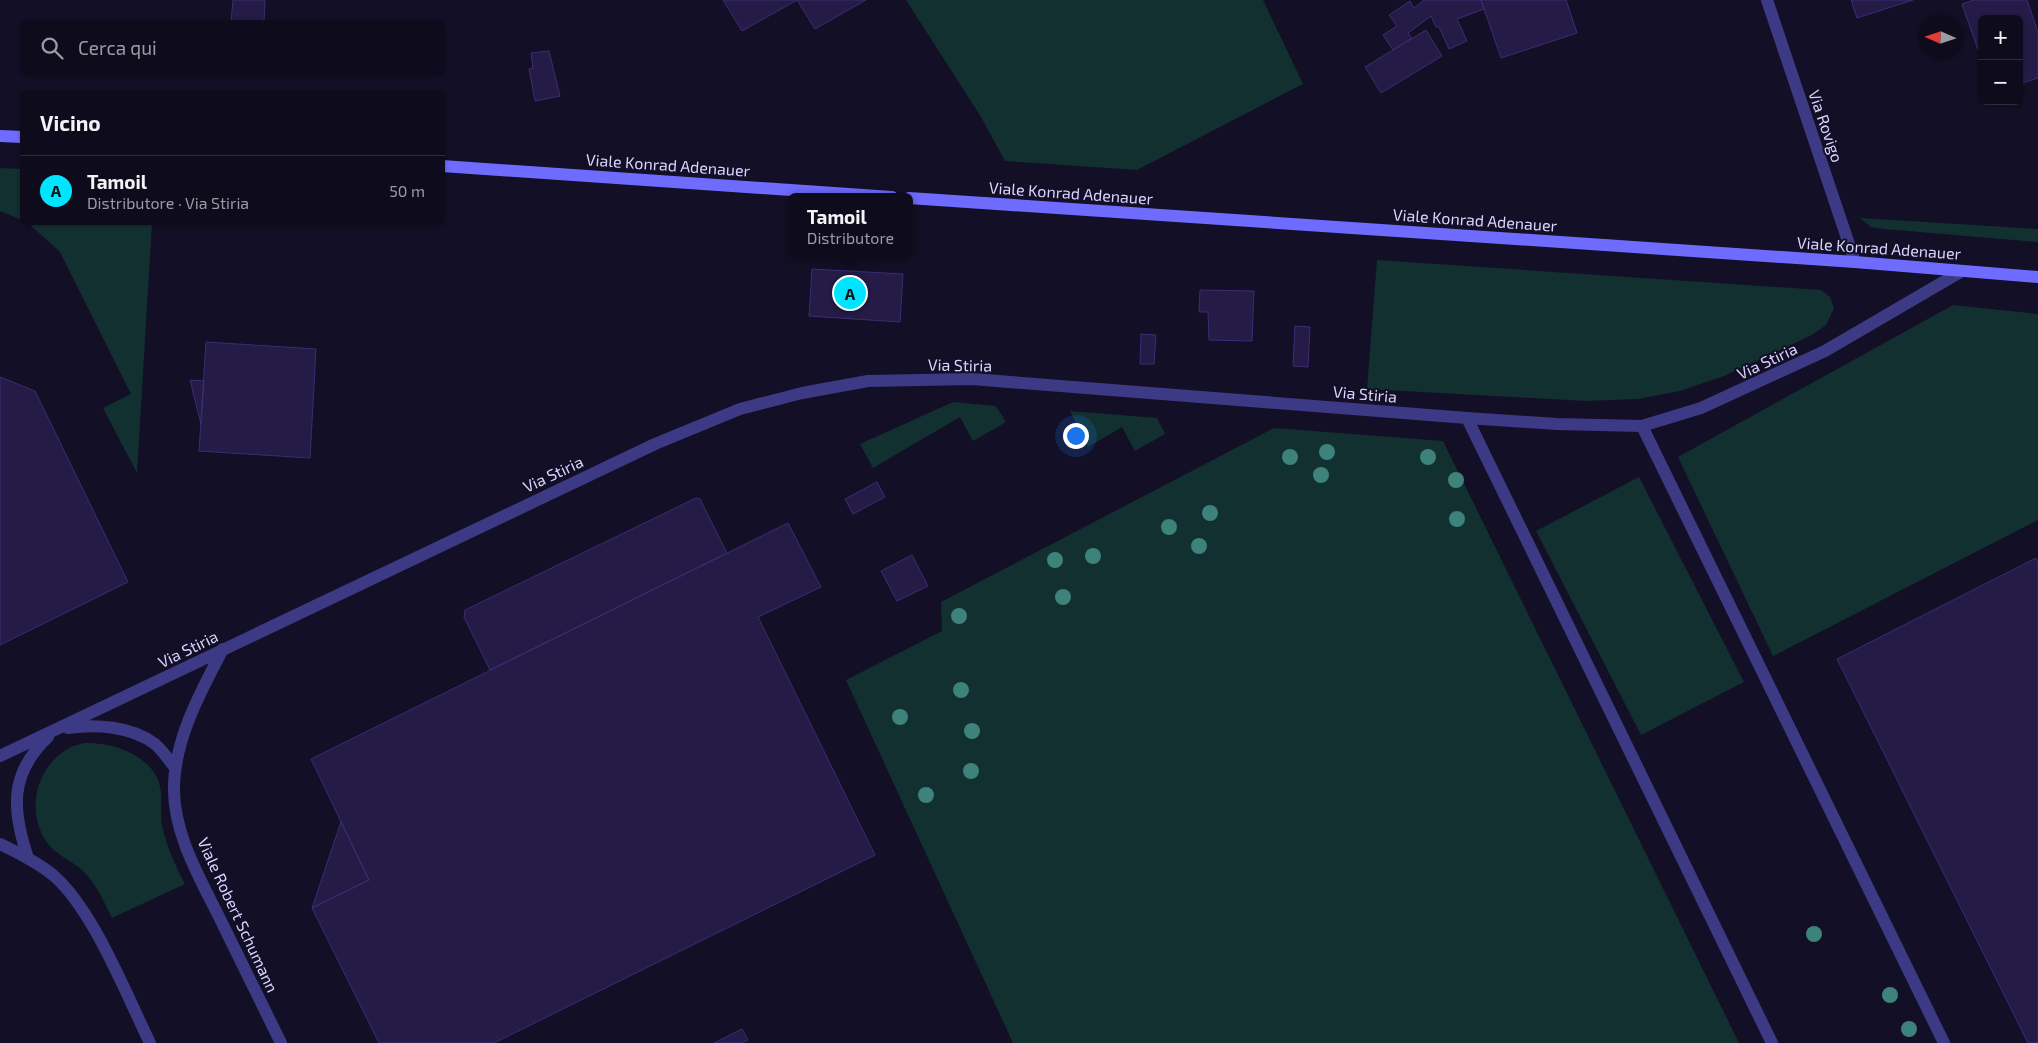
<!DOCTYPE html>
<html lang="it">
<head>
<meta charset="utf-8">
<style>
  :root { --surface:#0e0b1c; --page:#171425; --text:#f1f3f6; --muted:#9b9ba3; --line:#2e2b3b; --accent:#00e5ff }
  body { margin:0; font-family:"Exo 2",sans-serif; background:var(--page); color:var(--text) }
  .controls { position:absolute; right:15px; top:15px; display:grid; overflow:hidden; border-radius:8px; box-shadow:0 1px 4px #0004 }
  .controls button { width:45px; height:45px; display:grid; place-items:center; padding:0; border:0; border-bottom:1px solid var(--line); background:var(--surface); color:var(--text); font:25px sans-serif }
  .compass { position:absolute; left:1918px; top:15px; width:45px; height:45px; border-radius:50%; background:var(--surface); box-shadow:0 1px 4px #0004; rotate:273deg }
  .you { position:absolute; left:1075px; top:435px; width:18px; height:18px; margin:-12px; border:4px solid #fff; border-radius:50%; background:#1a73e8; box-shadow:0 0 0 8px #1a73e833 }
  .badge { display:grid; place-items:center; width:32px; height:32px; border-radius:50%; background:var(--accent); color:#111; font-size:16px; font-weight:700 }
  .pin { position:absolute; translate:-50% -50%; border:2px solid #fff; box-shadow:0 1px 5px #0006 }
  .popup { position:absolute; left:788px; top:193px; width:125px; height:65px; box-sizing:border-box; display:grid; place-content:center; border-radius:8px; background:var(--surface); filter:drop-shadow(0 1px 4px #0005); font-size:16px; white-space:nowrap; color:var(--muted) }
  .popup b { font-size:19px; color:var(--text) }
  .popup::after { content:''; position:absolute; left:50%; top:100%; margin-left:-10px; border:10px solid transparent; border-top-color:var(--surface) }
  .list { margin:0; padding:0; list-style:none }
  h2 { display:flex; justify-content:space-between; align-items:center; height:65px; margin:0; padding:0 20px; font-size:21px }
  h2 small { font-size:16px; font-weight:400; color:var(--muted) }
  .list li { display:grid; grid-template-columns:32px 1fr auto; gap:15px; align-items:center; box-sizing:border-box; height:70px; padding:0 20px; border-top:1px solid var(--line) }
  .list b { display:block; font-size:19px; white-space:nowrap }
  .list p { margin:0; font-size:16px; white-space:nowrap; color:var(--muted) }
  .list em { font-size:16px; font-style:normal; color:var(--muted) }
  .icon { flex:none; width:28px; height:28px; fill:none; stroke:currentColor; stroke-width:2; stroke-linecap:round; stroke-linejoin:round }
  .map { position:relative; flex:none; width:2038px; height:1043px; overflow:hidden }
  .search { position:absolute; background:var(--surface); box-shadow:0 1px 4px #0004; left:20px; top:20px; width:425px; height:55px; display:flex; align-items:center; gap:12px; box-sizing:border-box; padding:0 18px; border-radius:8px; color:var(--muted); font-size:19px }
  .panel { position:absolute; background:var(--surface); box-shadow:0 1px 4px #0004; left:20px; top:90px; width:425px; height:135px; border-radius:8px }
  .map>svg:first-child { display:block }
  .green { fill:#12302f }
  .building { fill:#241b47; stroke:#3b2d73 }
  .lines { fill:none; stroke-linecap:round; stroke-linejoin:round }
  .lane { stroke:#3d3a85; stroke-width:12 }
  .street { stroke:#3d3a85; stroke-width:12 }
  .secondary { stroke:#6f6bff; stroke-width:12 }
  .tree { fill:#3d827b }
  .labels { text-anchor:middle; stroke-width:4; stroke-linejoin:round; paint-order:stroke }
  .street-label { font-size:16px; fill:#d9d4ff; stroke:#130f26 }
</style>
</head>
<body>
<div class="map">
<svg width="2038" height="1043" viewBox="0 0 2038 1043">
  <rect width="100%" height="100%" fill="#130f26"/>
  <path class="green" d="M906 0H1263L1303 84 1137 170 1005 161 981 117Z
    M0 168 22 169V220L0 211Z
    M1860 218 2038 229V242L1884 229 1871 227Z
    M28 223H152L137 473 103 408 131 394 60 252Z
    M1377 260 1821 290 1830 297 1834 308 1826 325 1812 335 1724 376 1680 391 1638 399 1586 401 1367 389Z
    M1953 305 2038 314V520L1773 656 1678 457Z
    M953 402 996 406 1006 422 973 441 960 417 873 468 860 444Z
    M1070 411 1157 418 1165 434 1135 451 1122 427 1088 447Z
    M1274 428 1443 441 1739 1043H1013L846 680 942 631 941 602Z
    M1639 477 1744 682 1641 735 1536 531Z
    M84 743C114 742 157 756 161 792 162 804 160 815 162 826 167 847 175 865 185 884L112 918C104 902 97 885 84 872 73 861 55 855 46 841 26 811 36 768 66 750 71 746 78 745 84 743Z"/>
  <path class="building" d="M233 0H265L264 22H231Z
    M723 0H866L815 29 797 0 742 31Z
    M1424 0H1481L1484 9 1457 19 1467 41 1449 49 1439 27H1436L1431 16 1408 33 1412 38 1393 50 1383 35 1397 26 1389 15 1410 1 1414 8Z
    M1481 0H1566L1577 33 1501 58Z
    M1851 0H1913L1857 18Z
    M1974 0H2027L2038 32V78L2019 84V19H1982V61L1962 4Z
    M1426 30 1442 56 1381 93 1365 67Z
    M549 51 560 96 535 101 529 69 533 68 531 53Z
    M812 269 903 274 900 322 809 316Z
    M1200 290 1254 291 1252 341 1209 340 1208 312H1199Z
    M1295 326 1310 327 1308 367 1293 366Z
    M1141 334 1156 335 1154 364H1140Z
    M206 342 316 349 310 458 199 451Z
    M0 377 35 391 128 582 0 645Z
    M190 380 204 381 201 424Z
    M877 482 885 497 853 514 845 499Z
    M696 498 700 499 727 553 490 670 464 617 465 610Z
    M788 523 821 587 758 617 875 855 494 1043H379L312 908 369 880 311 759Z
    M912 555 928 586 897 601 881 571Z
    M2036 558 2038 562V1043H2028L1837 659Z
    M341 822 369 880 312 908Z
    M742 1029 748 1040 742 1043H714Z"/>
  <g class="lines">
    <path class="lane" d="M1467 418 1772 1043
      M1642 426 1944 1043"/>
    <path class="street" d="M1767 0 1855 262
      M223 649C201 691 176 736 174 784 172 835 203 883 224 927 243 965 262 1004 281 1043
      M68 728C96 724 131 726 155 744 162 750 169 760 175 768
      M0 756 655 444 740 409 802 393 868 381 972 379 1467 418 1557 424 1642 426 1701 408 1825 351 1962 271
      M0 844C19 853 37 862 53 875 93 909 126 994 150 1043
      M28 858C12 810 9 774 48 737"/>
    <path class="secondary" d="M0 136 22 137
      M442 166 892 197
      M909 198 1855 262 2038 277"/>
  </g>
  <g class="tree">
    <circle cx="1327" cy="452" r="8"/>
    <circle cx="1290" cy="457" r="8"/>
    <circle cx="1428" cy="457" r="8"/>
    <circle cx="1321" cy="475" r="8"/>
    <circle cx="1456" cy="480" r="8"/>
    <circle cx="1210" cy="513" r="8"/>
    <circle cx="1457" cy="519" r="8"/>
    <circle cx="1169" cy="527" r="8"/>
    <circle cx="1199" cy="546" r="8"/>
    <circle cx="1093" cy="556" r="8"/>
    <circle cx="1055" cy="560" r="8"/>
    <circle cx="1063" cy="597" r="8"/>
    <circle cx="959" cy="616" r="8"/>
    <circle cx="961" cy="690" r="8"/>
    <circle cx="900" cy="717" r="8"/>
    <circle cx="972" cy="731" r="8"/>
    <circle cx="971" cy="771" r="8"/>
    <circle cx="926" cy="795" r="8"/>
    <circle cx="1814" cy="934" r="8"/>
    <circle cx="1890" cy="995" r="8"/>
    <circle cx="1909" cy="1029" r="8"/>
  </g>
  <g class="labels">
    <g class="street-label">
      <text transform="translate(1826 126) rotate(71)" y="6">Via Rovigo</text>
      <text transform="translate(668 165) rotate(4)" y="6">Viale Konrad Adenauer</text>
      <text transform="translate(1071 193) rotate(4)" y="6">Viale Konrad Adenauer</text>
      <text transform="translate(1475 220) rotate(4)" y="6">Viale Konrad Adenauer</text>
      <text transform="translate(1879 248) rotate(4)" y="6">Viale Konrad Adenauer</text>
      <text transform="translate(1767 361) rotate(-25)" y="6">Via Stiria</text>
      <text transform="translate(960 365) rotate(1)" y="6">Via Stiria</text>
      <text transform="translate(1365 394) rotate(5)" y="6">Via Stiria</text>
      <text transform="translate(553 474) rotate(-25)" y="6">Via Stiria</text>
      <text transform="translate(188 649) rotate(-26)" y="6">Via Stiria</text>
      <text transform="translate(238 915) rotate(65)" y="6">Viale Robert Schumann</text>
    </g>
  </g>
</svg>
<div class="controls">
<button>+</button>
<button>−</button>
</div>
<svg class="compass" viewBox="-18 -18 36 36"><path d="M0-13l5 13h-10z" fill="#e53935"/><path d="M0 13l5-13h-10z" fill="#9b9ba3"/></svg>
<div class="you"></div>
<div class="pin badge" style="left:850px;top:293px">A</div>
<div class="popup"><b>Tamoil</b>Distributore</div>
<div class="search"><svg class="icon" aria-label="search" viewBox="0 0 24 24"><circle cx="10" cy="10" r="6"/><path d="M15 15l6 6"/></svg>Cerca qui</div>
<section class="panel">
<h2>Vicino<small></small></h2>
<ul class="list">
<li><span class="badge">A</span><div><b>Tamoil</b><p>Distributore · Via Stiria</p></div><em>50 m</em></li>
</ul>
</section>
</div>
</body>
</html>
